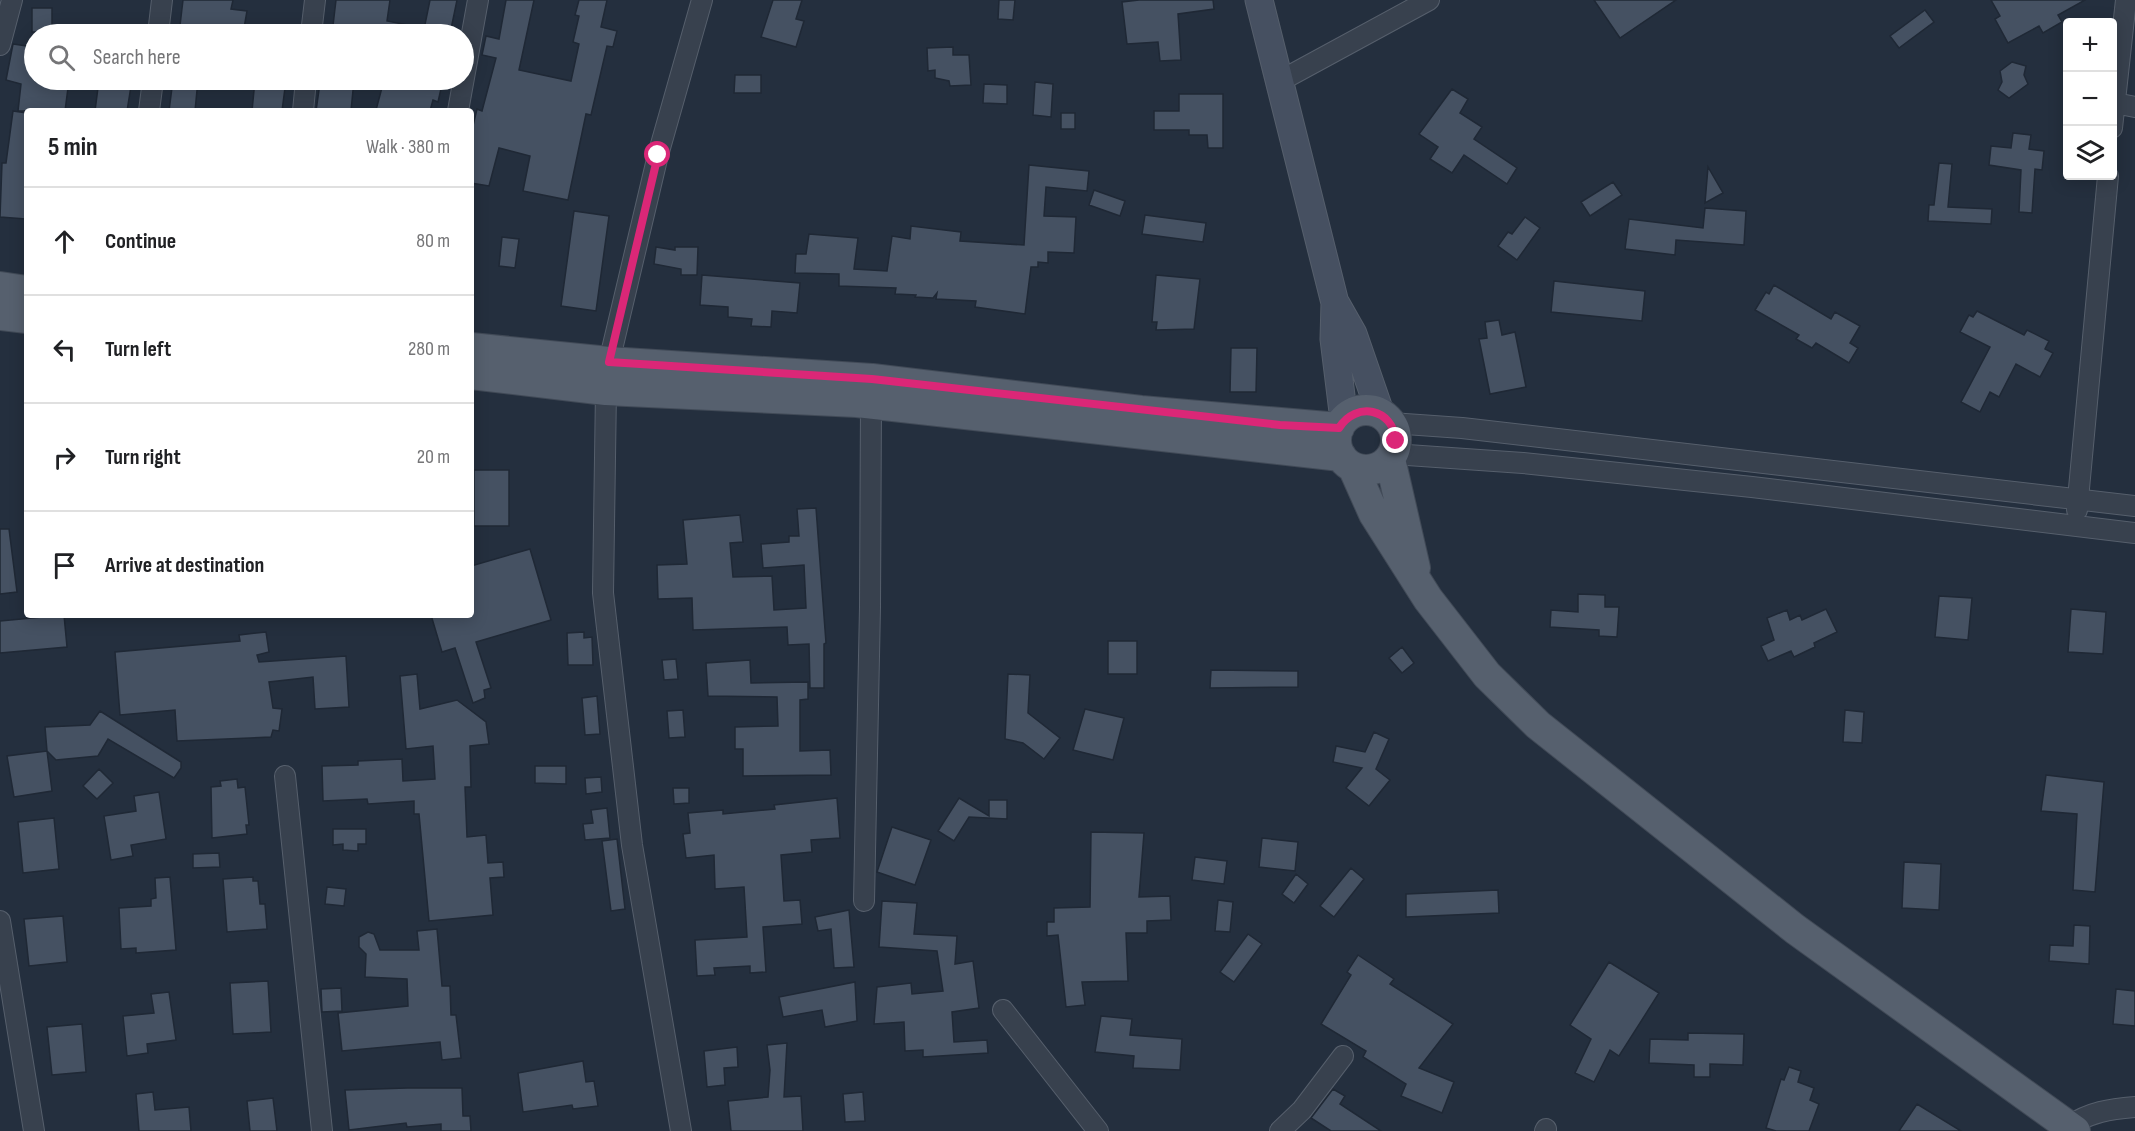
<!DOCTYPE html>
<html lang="en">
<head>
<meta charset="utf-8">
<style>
  :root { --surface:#fff; --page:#f6f6f6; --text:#202124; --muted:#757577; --line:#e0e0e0 }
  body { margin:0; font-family:"Sofia Sans Condensed",sans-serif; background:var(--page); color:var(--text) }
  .controls { position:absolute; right:18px; top:18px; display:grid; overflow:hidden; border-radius:6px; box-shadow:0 3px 15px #0003 }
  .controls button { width:54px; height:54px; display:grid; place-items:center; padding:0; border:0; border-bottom:2px solid var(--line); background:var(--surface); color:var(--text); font:30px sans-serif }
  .stop { position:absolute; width:18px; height:18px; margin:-14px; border:4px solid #db2777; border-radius:50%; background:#fff }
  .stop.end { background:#db2777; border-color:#fff; box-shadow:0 2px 6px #0008 }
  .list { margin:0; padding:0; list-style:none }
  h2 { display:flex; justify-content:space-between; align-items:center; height:78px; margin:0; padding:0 24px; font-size:26px }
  h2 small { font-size:20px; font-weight:400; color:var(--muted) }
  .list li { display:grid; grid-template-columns:39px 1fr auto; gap:18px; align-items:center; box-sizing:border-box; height:108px; padding:0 24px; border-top:2px solid var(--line) }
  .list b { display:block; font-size:22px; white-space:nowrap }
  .list em { font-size:20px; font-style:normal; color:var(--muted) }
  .icon { flex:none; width:33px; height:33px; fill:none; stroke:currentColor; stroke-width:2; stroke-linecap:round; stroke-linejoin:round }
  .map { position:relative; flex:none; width:2135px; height:1131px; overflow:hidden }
  .search { position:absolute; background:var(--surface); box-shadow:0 3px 15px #0003; left:24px; top:24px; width:450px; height:66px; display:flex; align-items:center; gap:15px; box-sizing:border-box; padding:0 21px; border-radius:33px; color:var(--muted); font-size:22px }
  .panel { position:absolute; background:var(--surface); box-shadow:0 3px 15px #0003; left:24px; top:108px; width:450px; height:510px; border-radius:6px }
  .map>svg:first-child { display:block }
  .building { fill:#455162; stroke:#1f2835; stroke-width:1.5 }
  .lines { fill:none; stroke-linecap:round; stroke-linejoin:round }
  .minor-casing { stroke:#565f6c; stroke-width:22 }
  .secondary-casing { stroke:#565f6c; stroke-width:29 }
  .primary-casing { stroke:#414a57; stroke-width:32 }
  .minor { stroke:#38414e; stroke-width:20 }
  .secondary { stroke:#465061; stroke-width:27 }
  .primary { stroke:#56606e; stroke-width:30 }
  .route { stroke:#db2777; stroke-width:8 }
</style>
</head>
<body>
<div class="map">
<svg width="2135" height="1131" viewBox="0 0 2135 1131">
  <rect width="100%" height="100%" fill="#242f3e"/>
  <path class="building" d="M183 0H233L231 9 247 11 243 34H179Z
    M336 0H390L387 21 418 27 417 34H332Z
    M430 0H457L450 34H423Z
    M506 0H534L519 70 571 81 579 44 573 42 579 16 575 15 579 0H607L601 27 617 31 613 47 607 46 591 115 586 114 568 200 523 191 530 156 499 148 489 186 471 183V134L477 109 482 111 496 58 482 55 486 36 499 39Z
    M773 0H802L796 19 804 21 796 47 761 37Z
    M999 0H1015L1013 20 998 19Z
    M1139 0H1213L1214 9 1178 14 1181 60 1160 61 1158 42 1127 44 1122 2Z
    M1594 0H1676L1620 38Z
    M1991 0H2085L2058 15 2062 22 2043 33 2039 26 2008 43 1995 19 2000 16Z
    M32 8H52V32H32Z
    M1925 10 1934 22 1899 48 1890 36Z
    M13 44 34 47V80H69L65 111H18L21 84 6 80Z
    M953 47V55H969L971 85 950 86 949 81 935 78V70L928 71 927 48Z
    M2012 62 2026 66 2024 75 2028 84 2009 98 1998 90 2002 82 2000 71Z
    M735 75H761V93H734Z
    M99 80H132L127 111H95Z
    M173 80H198L195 111H169Z
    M255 80H286L282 111H252Z
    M327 80H354L351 111H316L320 83 327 84Z
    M384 80H443L438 102 433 100 430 111 376 110Z
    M1035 82 1053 84 1051 117 1033 115Z
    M984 84 1007 85V104L983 103Z
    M1452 89 1468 99 1460 113 1482 127 1474 139 1517 168 1507 184 1464 155 1452 173 1430 159 1438 147 1419 134Z
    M1179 94H1223V148H1208L1207 135H1189V130H1154V111H1179Z
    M13 111 27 113 26 219 0 217 2 163H6Z
    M1061 113H1075V129H1061Z
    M2013 133 2031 135 2029 149 2044 151 2042 170 2035 169 2032 213 2019 212 2021 170 1989 165 1991 146 2011 148Z
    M1939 163 1952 164 1948 207 1992 209 1991 224 1928 221 1929 205H1934Z
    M1029 165 1089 171 1087 191 1046 187 1044 216 1076 217 1074 253 1048 252V263L1038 262V267H1031L1025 314 975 307 976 301 936 299 937 293 933 298 915 297 916 295 895 294 896 288 839 286V274L795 273 796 254H806L809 234 858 238 854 269 887 271 892 236 910 239 911 226 961 232 960 241 1024 245Z
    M1708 167 1723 193 1705 203Z
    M1613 182 1622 195 1590 216 1581 202Z
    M1094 190 1125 201 1120 216 1089 205Z
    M1705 208 1746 211 1744 245 1676 240 1675 255 1625 249 1629 219 1703 228Z
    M574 211 609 216 596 311 561 306Z
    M1145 215 1206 223 1203 242 1142 234Z
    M1525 217 1540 228 1517 260 1498 246 1508 232 1512 234Z
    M502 237 519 239 515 268 499 266Z
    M656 247 675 250V247H698L697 275H681V269L654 264Z
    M702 275 800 283 797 313 772 311 771 327 751 326 752 319 728 317V307L700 305Z
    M1156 275 1200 279 1194 329 1156 330 1157 322H1152Z
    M1554 281 1645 291 1642 321 1551 312Z
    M1774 285 1831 319 1835 312 1860 326 1850 343 1858 348 1849 363 1816 343 1812 348 1796 339 1799 335 1755 310 1766 292 1769 294Z
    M1977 311 2024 335 2027 330 2049 341 2045 349 2053 353 2040 377 2016 364 1999 397 1990 392 1980 412 1961 402 1990 347 1960 332 1969 315 1973 317Z
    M1499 320 1502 335 1515 332 1526 387 1490 394 1479 339 1487 338 1485 322Z
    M1231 348H1257L1256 392H1230Z
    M474 470H509V526H474Z
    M816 508 826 643 824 644V688H810L809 644 788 645 787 627 693 630 692 598 658 599 657 565 687 564 683 520 740 515 743 542 730 543 733 577 772 576 774 610 806 608 804 565 763 568 761 544 789 542V536H799L797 509Z
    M0 529H9L17 592 0 594Z
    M530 549 551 620 476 642 491 688 484 690 485 698 473 703 455 648 442 652 431 615H471V566Z
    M1578 594 1605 595V607H1619L1617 637 1599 636V630L1550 627 1551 610 1578 612Z
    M1939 596 1972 598 1968 640 1935 637Z
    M1826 609 1837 632 1814 643 1815 647 1794 657 1791 651 1768 661 1761 646 1774 640 1767 618 1787 610 1790 620 1800 615 1802 620Z
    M2071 609 2106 612 2103 654 2068 652Z
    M64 615 67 647 0 653V621Z
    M266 632 269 652 257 655 259 662 346 656 349 707 315 709 313 677 269 682 273 708 282 709 279 731 273 730 271 737 177 741 175 710 120 715 115 652 240 641 239 635Z
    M584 632V638L592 637 593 665H568L567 633Z
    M1108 641H1137V674H1108Z
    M1402 647 1414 663 1402 673 1389 658Z
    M676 659 678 679 664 680 662 660Z
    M750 660 751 683 808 682V699L800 700V751L830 750 831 775 743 776V749H735V727L778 726 777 697 708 696 706 663Z
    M1211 670 1298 671V687L1210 688Z
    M417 674 420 709 457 700 486 722 489 744 470 746 471 787H465L467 837 486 835 488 863 503 862 504 877 490 878 493 915 429 921 419 814H414V801L368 804 367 799 323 801 322 766 358 765V761L402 759 403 781 435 779 433 746 406 749 400 676Z
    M1008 674 1030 675 1028 713 1060 738 1044 759 1023 743 1005 739Z
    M597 696 600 734 585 735 582 698Z
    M1085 709 1124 718 1113 760 1073 750Z
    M683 710 685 737 669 738 667 711Z
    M1845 710 1864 712 1862 743 1843 742Z
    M100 711 181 762V768L174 778 108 739 98 756 56 760 47 751 45 727 90 725Z
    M1374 732 1389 739 1376 769 1390 780 1369 806 1346 788 1362 768 1333 762 1336 746 1365 752Z
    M47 751 52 791 14 797 7 756Z
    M535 766H566V784L535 783Z
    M99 769 113 783 97 799 83 786Z
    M2046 775 2104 782 2095 892 2073 890 2077 814 2041 811Z
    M601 777 602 792 586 794 585 778Z
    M237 779 238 788 245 787 249 825H246L247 834 212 838 211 787 221 786 220 781Z
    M673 788H689V803L674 804Z
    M159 792 166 839 131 845 133 856 111 860 104 816 136 811 134 796Z
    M837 798 840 838 811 840 812 852 781 855 784 901 800 900 802 924 763 927 766 972 750 973V966L714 968 715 975 697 976 695 940 747 937 744 887 715 889 714 855 686 858 683 834 690 833 688 813 723 810V814L775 809 774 805Z
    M959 798 989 816V800H1007V819L969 817 954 841 938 831Z
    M607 808 610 838 585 840 583 824 593 823 591 810Z
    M54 818 59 869 23 873 18 822Z
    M892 827 931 840 915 885 877 872Z
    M333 829H366V844H358V851L343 850V844L333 845Z
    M1091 832 1144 833 1139 897 1170 896 1171 920 1147 921V933H1126L1128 981 1082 982 1085 1005 1066 1007 1058 935 1047 936V922H1054V908L1090 907Z
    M1262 838 1298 842 1295 871 1259 867Z
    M617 839 625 909 611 911 602 841Z
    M219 853 220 867 193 868V854Z
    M1195 857 1227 861 1224 884 1192 880Z
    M1904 862 1941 864 1939 910 1902 908Z
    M1351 868 1364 879 1334 917 1320 906Z
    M1296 874 1308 884 1294 903 1282 894Z
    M170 877 176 950 136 953V948L121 949 119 908 151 906V899L156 898 155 878Z
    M253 877V881H258L260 904H265L267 929 227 932 223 879Z
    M327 887 346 889 344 906 325 904Z
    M1498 890 1499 913 1406 917V894Z
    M1218 900 1233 902 1230 932 1215 931Z
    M882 901 917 903 914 934 957 936 955 964 973 961 979 1008 952 1012 954 1042 987 1040 988 1053 923 1057V1050L905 1051 904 1022 874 1024 877 987 911 983 912 994 943 991 937 951 879 947Z
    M849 910 854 967 834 968 831 929 818 931 815 917Z
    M63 916 67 962 29 966 24 919Z
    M2074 925 2090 926 2089 964 2049 961 2050 945 2073 946Z
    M437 929 442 986H450L451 1015H456L461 1058 442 1060 440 1042 342 1051 338 1013 408 1006 407 979 365 977 366 954 359 947V937L368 932 374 934 380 950H419L417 931Z
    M1248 934 1262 944 1234 982 1220 972Z
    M1358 955 1394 979 1390 984 1453 1024 1419 1068 1454 1082 1442 1113 1401 1096 1406 1084 1363 1057 1366 1051 1321 1024 1351 975 1347 972Z
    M1609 962 1659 993 1619 1056 1610 1050 1594 1082 1575 1073 1591 1039 1570 1025Z
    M268 981 271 1032 233 1034 230 983Z
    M855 982 857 1021 825 1027 822 1010 783 1017 779 997Z
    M341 988 342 1011 322 1012 321 989Z
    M2116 989 2135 991V1026L2113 1024Z
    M169 992 176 1040 147 1044 148 1053 127 1056 123 1016 154 1013 151 994Z
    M1101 1016 1132 1019 1130 1035 1182 1039 1180 1070 1133 1068 1134 1056 1095 1052Z
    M82 1024 86 1072 52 1075 47 1027Z
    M1688 1033 1744 1034 1743 1065 1710 1064V1077H1694V1065L1649 1063 1650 1039 1688 1040Z
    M787 1043 784 1097 801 1096 803 1131H731L728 1101 768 1097 770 1070 767 1045Z
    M737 1047 738 1067 724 1068 725 1085 707 1087 704 1051Z
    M583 1061 586 1082 594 1081 598 1106 573 1109 572 1105 523 1112 518 1073Z
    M1789 1067 1801 1071 1798 1082 1814 1088 1810 1100 1819 1104 1809 1131H1776L1766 1128 1781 1079 1784 1080Z
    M407 1088H462L463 1116H470L471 1131H441V1124L407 1127 406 1123 349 1130 345 1090Z
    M1333 1089 1345 1096 1340 1104 1381 1131H1331L1311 1118Z
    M153 1092 155 1110 189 1107 191 1131H139L136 1094Z
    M863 1092 865 1121 845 1122 843 1094Z
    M273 1098 277 1131H250L247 1101Z
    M1917 1104 1961 1131H1899Z"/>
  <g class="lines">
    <g class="minor-casing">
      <path id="minor" d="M158 34 162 0
        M311 34 315 0
        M0 45 12 0
        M1280 81 1429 0
        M2115 103 2135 107
        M149 111 153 80
        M303 111 306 80
        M458 111 478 0
        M2112 128 2126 0
        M1391 423 1462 428 2135 506
        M1393 454 1523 463 1752 487 2135 533
        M2077 510 2108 176
        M285 776 322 1131
        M864 901 870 607 871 404
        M0 921 34 1131
        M1003 1010 1098 1131
        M2069 1126C2090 1112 2110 1109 2135 1107
        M681 1131 632 845 603 593 606 390 609 362 658 155 702 0
        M1280 1131 1302 1110 1343 1056
        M1545 1131 1546 1129"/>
    </g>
    <g class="secondary-casing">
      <path id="secondary" d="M1259 0 1335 303 1334 339 1344 420
        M1336 304 1353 334 1381 415"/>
    </g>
    <g class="primary-casing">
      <path id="primary" d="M0 287 27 291
        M0 315 27 318
        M471 348 609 362 872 379 1141 411 1339 428
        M471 374 606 390 857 402 1341 456
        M1336 440a30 30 0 1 1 60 0a30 30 0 1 1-60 0Z
        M1390 459 1415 568
        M1353 467 1374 514 1428 599 1487 675 1538 725 1795 929 2075 1131"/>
    </g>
    <use href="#minor" class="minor"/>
    <use href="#secondary" class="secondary"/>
    <use href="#primary" class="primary"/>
  </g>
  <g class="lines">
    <path class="route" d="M658 155 609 362 872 379 1280 425 1339 428C1356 401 1393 408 1396 441"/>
  </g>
</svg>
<div class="controls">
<button>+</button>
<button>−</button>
<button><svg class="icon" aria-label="layers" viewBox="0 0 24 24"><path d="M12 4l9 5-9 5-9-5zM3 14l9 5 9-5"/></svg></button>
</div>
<div class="stop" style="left:658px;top:155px"></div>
<div class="stop end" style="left:1396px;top:441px"></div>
<div class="search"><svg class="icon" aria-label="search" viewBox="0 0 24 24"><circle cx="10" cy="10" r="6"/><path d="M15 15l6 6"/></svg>Search here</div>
<section class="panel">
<h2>5 min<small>Walk · 380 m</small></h2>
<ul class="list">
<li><svg class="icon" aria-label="ahead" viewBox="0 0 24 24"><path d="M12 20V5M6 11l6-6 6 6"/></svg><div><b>Continue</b></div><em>80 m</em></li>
<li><svg class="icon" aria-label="left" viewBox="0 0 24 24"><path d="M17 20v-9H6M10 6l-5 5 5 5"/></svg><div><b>Turn left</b></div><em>280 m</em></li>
<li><svg class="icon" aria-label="right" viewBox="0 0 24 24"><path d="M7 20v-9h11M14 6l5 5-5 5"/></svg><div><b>Turn right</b></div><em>20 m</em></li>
<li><svg class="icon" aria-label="arrive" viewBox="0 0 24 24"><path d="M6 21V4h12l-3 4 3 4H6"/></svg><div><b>Arrive at destination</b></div></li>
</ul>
</section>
</div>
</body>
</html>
